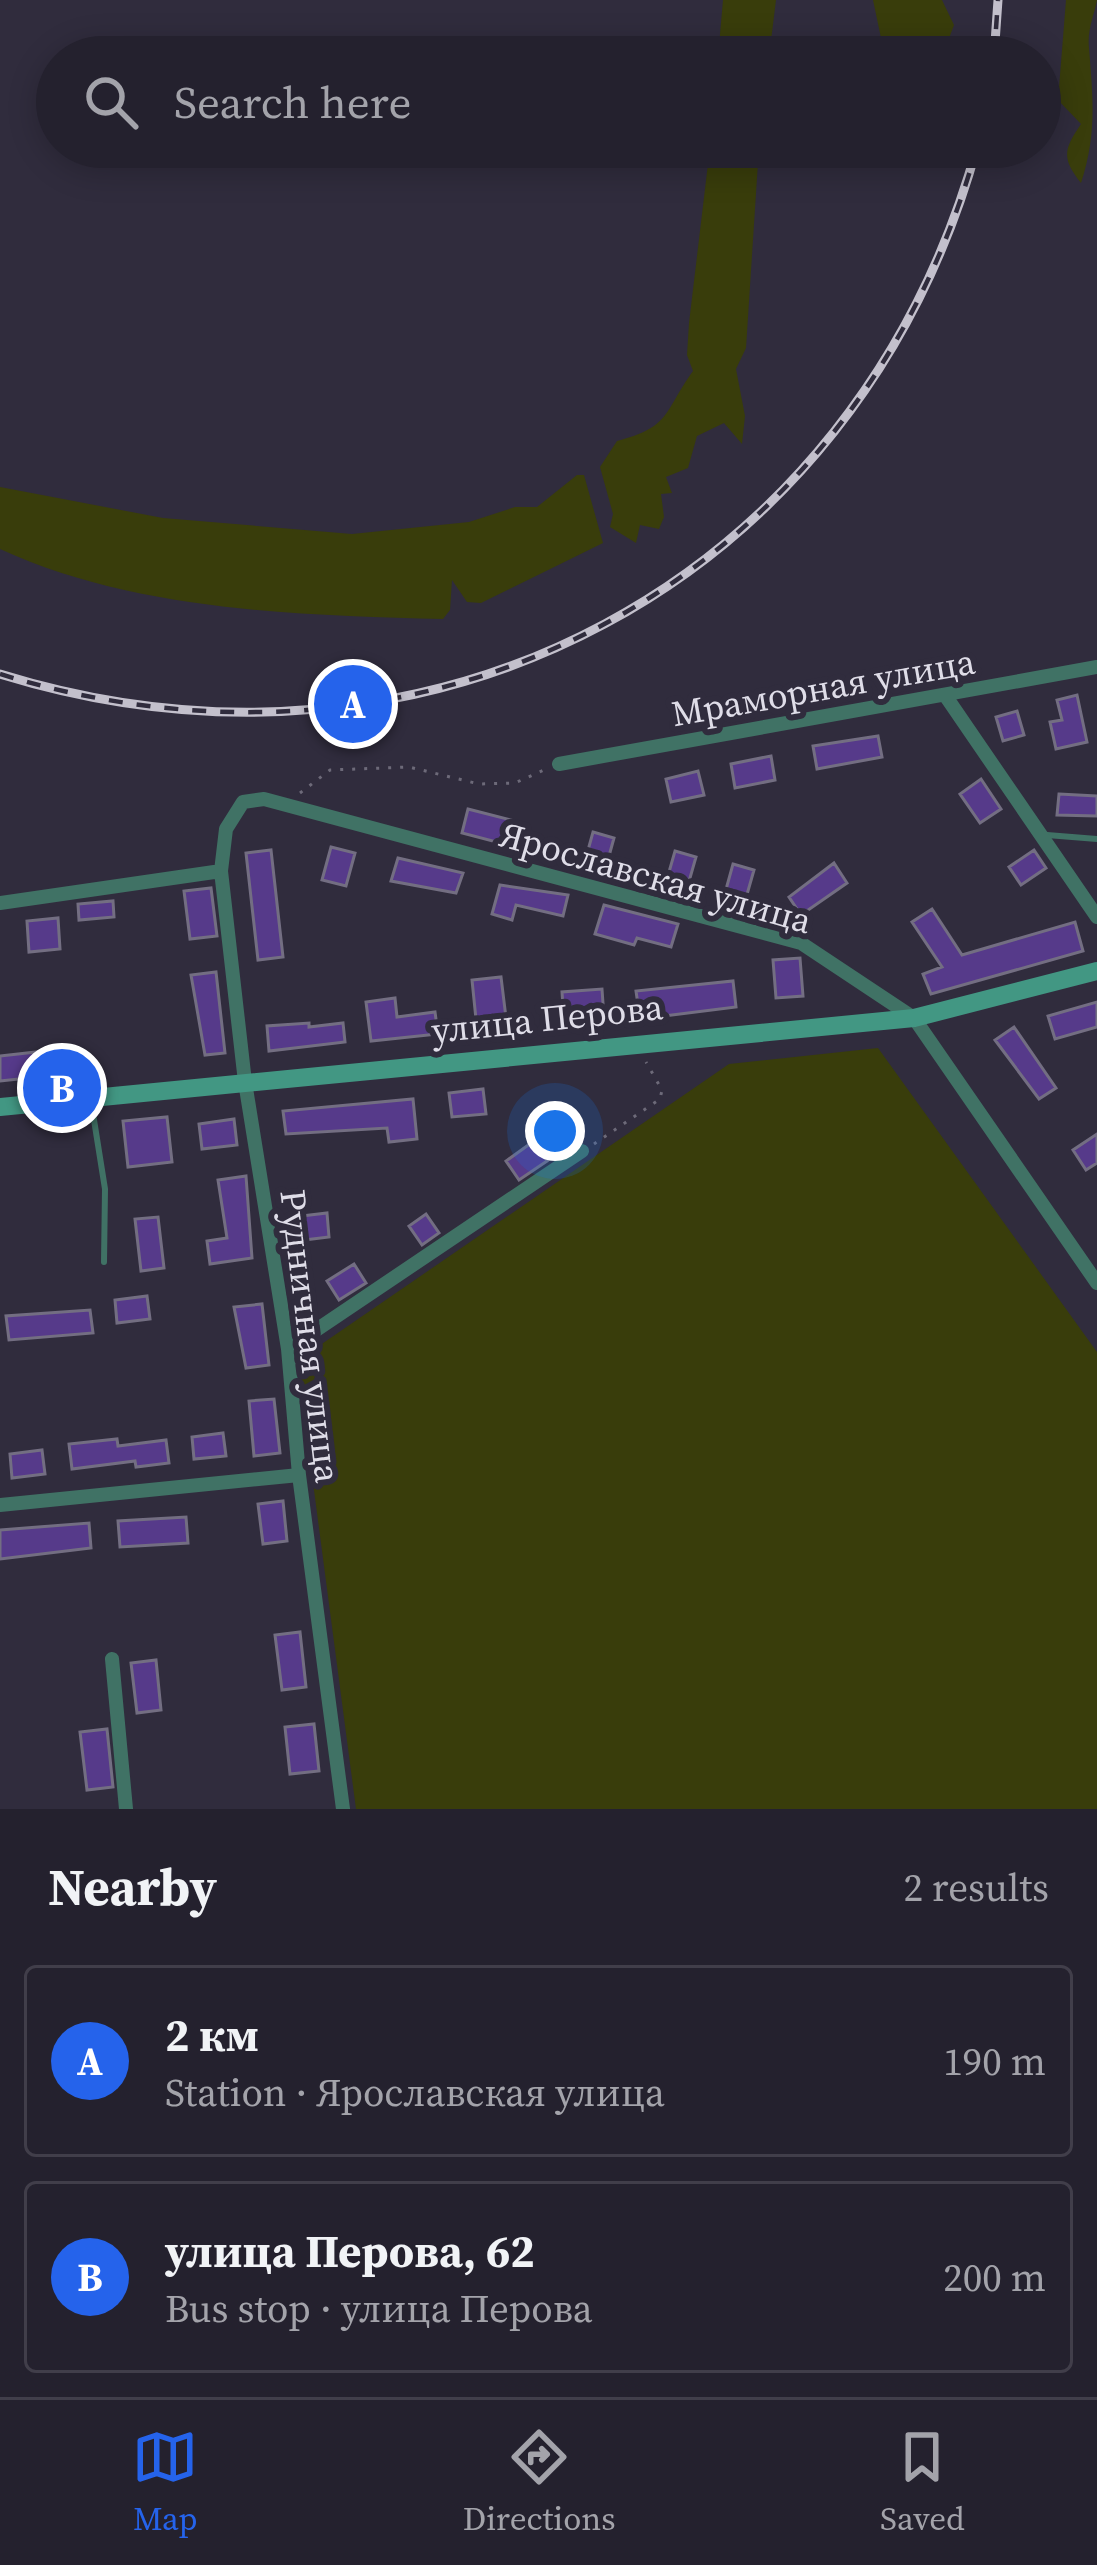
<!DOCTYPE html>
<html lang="en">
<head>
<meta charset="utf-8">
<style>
  :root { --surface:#24212e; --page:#302e3a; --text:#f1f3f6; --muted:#a3a3aa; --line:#413e4a; --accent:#2563eb }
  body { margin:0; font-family:"Source Serif 4",serif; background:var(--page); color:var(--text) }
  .you { position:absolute; left:555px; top:1131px; width:42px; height:42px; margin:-30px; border:9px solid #fff; border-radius:50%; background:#1a73e8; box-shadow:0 0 0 18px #1a73e833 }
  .badge { display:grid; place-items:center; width:78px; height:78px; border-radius:50%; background:var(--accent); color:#fff; font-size:39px; font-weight:700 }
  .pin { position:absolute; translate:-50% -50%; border:6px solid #fff; box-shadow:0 3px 12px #0006 }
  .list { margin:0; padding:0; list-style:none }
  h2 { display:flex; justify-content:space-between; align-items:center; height:156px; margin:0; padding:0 48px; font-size:51px }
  h2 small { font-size:39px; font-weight:400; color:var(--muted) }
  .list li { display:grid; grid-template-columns:78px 1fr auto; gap:36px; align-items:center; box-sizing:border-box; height:192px; margin:0 24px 24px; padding:0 24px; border:3px solid var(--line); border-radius:12px }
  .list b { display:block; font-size:45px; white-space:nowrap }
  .list p { margin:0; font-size:39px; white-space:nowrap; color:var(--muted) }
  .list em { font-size:39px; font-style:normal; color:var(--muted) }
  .icon { flex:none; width:66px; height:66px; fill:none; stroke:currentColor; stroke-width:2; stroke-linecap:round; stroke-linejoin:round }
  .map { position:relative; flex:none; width:1097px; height:1809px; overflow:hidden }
  .search { position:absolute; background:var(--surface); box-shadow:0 6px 30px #0003; left:36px; right:36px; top:36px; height:132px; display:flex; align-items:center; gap:30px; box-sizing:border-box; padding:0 42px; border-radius:66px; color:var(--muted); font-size:45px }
  .sheet { height:588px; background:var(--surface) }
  nav { display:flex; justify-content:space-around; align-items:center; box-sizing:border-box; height:168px; border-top:3px solid var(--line); background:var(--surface); font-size:33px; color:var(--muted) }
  nav a { display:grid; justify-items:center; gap:6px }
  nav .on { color:var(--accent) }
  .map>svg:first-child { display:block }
  .green { fill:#393d0b }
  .building { fill:#563a8a; stroke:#736e82; stroke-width:3 }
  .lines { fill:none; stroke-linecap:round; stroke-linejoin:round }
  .path { stroke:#6d6a79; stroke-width:3; stroke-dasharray:3 9; stroke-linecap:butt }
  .lane { stroke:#407265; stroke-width:6 }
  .street { stroke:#407265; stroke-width:14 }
  .secondary { stroke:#429783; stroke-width:18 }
  .rail-casing { stroke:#c3c0cc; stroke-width:9 }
  .rail { stroke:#302c3d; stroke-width:4.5; stroke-dasharray:14; stroke-linecap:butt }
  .labels { text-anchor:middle; stroke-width:12; stroke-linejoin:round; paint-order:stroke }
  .street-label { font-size:36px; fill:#dfdde8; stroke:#302c3d }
</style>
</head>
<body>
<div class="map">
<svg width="1097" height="1809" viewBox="0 0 1097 1809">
  <rect width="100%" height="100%" fill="#302c3d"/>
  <path class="green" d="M723 0H776L769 57H718Z
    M873 0H942L954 25 942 57H885Z
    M1066 0H1097C1094 16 1087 30 1089 48 1093 99 1097 133 1081 183 1061 158 1064 149 1081 124L1058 100Z
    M710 147H759L746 348 736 369 745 416 742 444 724 423 697 436 688 468 666 477 672 493 661 494 664 517 659 529 640 525 636 543 610 527 613 514 600 467 617 441C671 427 663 413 693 371L687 355 689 323Z
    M577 475H584L603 543 481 603 467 602 452 580 450 610 443 619C296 615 135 611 0 549V487L163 518 352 534 469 522 515 507H537Z
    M878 1048 1097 1352V1809H356L297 1361 729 1064Z"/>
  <path class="building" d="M1077 695 1087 742 1056 749 1050 722 1062 720 1057 700Z
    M1017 711 1024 735 1003 741 996 717Z
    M878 736 882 757 817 769 813 746Z
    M771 756 775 780 735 788 731 764Z
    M698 771 704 795 671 802 666 779Z
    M981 779 1001 809 980 823 960 794Z
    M1059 794 1097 796V816L1057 815Z
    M468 809 511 820 504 844 462 833Z
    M593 832 614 838 606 867 585 861Z
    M331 847 355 853 346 886 322 880Z
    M271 850 283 957 258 960 246 853Z
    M1034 850 1046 868 1021 885 1009 867Z
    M675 851 696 857 688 885 667 879Z
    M398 858 463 873 456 893 391 881Z
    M834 863 847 883 801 915 789 897Z
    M733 864 754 870 746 898 725 893Z
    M500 885 568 895 563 916 516 905 512 920 492 914Z
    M211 888 217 936 190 939 184 891Z
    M113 901 114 917 79 920 78 904Z
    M604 905 678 924 671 947 637 938 634 945 595 934Z
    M932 909 962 955 1075 922 1083 951 931 994 923 974 942 967 912 922Z
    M58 918 60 949 29 952 27 921Z
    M800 958 803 996 776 998 773 960Z
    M216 972 225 1053 205 1055 191 975Z
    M501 977 507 1026 477 1029 472 980Z
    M733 981 736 1007 640 1019 636 991Z
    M602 989 604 1018 564 1021 562 992Z
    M395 998 397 1017 435 1012 438 1034 371 1041 366 1002Z
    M1097 1002V1027L1055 1039 1048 1016Z
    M309 1023V1027L343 1023 345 1042 269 1051 267 1026Z
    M1014 1027 1056 1088 1039 1099 995 1040Z
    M63 1049 66 1074 0 1081V1056Z
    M483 1089 486 1114 452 1117 449 1093Z
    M413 1099 417 1139 389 1142 387 1128 286 1134 283 1111Z
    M167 1117 172 1162 128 1167 123 1121Z
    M234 1119 237 1145 202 1149 199 1124Z
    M1097 1134V1163L1086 1170 1073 1150Z
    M534 1141 547 1161 519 1180 506 1161Z
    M246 1176 252 1258 210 1264 207 1241 227 1238 218 1180Z
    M327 1213 329 1237 296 1241 293 1217Z
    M426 1214 439 1233 422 1245 409 1226Z
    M158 1217 164 1268 141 1271 135 1219Z
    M354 1264 366 1283 339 1300 327 1281Z
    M147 1296 150 1319 117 1323 115 1300Z
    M262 1304 269 1365 246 1368 234 1307Z
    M90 1310 93 1333 9 1340 6 1316Z
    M274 1399 280 1453 254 1456 249 1401Z
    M223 1433 226 1456 194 1459 192 1437Z
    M117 1439 118 1446 166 1440 169 1463 136 1467 135 1461 72 1469 69 1444Z
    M42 1450 45 1474 12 1478 10 1454Z
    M283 1501 287 1541 263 1544 258 1504Z
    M186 1517 188 1543 120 1547 118 1521Z
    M89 1523 91 1548 0 1559V1530Z
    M300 1632 306 1687 282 1690 275 1635Z
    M156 1660 161 1710 137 1713 131 1663Z
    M314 1724 319 1771 290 1774 285 1727Z
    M107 1729 113 1787 87 1790 80 1732Z"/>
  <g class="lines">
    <path class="path" d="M300 793 330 770 409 767 479 784 515 783 546 769
      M594 1144 660 1099 662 1090 646 1062"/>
    <path class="lane" d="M1047 835 1097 839
      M91 1101 105 1189 104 1262"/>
    <path class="street" d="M947 698 1097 917
      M559 764 1097 667
      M0 903 221 871
      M288 1349 582 1151
      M0 1505 299 1475
      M112 1659 126 1809
      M343 1809 299 1475 288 1349 245 1082 221 871 226 829 243 802 264 799 801 943 914 1018 1097 1283"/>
    <path class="secondary" d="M0 1107 914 1018 1097 971"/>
    <g class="rail-casing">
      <path id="rail" d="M994 57 998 0
        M0 674C431 807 856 583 977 147"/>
    </g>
    <use href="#rail" class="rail"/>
  </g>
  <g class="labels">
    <g class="street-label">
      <text transform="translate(823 687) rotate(-10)" y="13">Мраморная улица</text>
      <text transform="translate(656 877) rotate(16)" y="13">Ярославская улица</text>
      <text transform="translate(547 1018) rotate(-6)" y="13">улица Перова</text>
      <text transform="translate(311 1336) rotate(83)" y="13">Рудничная улица</text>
    </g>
  </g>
</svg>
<div class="you"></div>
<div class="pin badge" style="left:353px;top:704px">A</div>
<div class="pin badge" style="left:62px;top:1088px">B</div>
<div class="search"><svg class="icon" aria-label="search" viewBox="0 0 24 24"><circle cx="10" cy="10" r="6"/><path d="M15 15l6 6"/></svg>Search here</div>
</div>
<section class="sheet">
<h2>Nearby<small>2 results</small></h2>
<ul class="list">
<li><span class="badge">A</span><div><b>2 км</b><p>Station · Ярославская улица</p></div><em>190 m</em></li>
<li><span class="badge">B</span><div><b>улица Перова, 62</b><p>Bus stop · улица Перова</p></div><em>200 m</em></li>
</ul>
</section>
<nav>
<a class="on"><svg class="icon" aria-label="map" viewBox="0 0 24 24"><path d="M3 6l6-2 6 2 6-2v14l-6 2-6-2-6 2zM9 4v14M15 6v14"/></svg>Map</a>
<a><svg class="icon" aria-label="directions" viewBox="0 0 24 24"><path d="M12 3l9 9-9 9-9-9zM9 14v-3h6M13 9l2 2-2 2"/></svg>Directions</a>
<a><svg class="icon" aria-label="saved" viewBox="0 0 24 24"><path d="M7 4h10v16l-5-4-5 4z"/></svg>Saved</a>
</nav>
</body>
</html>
